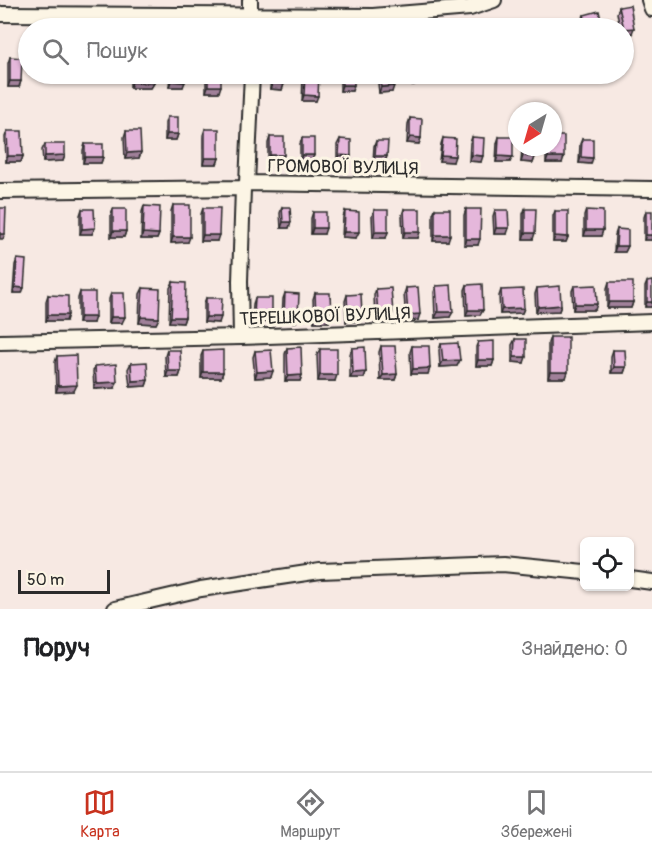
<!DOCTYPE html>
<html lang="uk">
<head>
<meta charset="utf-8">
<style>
  :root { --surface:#fff; --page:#f2f2f2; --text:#202124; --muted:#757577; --line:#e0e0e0; --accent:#c8321e }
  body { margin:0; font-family:Pangolin,sans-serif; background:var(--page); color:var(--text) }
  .controls { position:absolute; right:18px; bottom:18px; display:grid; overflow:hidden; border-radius:9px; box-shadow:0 2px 4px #0004 }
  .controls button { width:54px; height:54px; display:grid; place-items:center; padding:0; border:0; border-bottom:2px solid var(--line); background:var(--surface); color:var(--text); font:30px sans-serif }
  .compass { position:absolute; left:508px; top:102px; width:54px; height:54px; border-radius:50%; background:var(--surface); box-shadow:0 2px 4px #0004; rotate:217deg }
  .scale { position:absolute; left:18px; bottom:15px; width:92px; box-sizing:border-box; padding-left:6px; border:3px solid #2b2b2b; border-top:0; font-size:16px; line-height:21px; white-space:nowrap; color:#2b2b2b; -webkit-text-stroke:4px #fcf5e5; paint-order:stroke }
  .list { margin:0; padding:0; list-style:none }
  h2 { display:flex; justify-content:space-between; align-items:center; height:78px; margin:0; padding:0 24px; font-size:26px }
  h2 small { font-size:20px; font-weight:400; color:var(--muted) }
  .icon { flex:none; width:33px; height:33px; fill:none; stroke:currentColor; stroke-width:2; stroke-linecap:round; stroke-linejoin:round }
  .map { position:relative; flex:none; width:652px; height:609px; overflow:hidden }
  .search { position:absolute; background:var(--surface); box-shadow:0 2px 4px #0004; left:18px; right:18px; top:18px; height:66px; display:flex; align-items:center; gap:15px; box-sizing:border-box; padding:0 21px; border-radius:33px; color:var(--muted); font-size:22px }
  .sheet { height:162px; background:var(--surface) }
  nav { display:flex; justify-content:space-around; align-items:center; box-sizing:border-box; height:84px; border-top:2px solid var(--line); background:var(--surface); font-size:16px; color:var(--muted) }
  nav a { display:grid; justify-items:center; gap:3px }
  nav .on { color:var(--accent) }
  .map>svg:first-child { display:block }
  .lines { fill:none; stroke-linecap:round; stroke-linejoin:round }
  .minor-casing { stroke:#2b2b2b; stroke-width:18 }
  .minor { stroke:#fcf5e5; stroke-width:14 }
  .wall { fill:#c59dbc; stroke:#2b2b2b; stroke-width:1.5 }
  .shaded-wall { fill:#a08099; stroke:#2b2b2b; stroke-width:1.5 }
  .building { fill:#e5b7db; stroke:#2b2b2b; stroke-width:1.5 }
  .labels { text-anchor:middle; stroke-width:6; stroke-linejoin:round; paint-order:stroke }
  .street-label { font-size:18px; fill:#2b2b2b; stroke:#fcf5e5 }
</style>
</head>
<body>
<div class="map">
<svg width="652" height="609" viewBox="0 0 652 609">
  <rect width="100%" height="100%" fill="#f7e9e3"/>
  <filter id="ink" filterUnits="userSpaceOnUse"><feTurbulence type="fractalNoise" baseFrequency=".0167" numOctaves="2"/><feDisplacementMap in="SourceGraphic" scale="12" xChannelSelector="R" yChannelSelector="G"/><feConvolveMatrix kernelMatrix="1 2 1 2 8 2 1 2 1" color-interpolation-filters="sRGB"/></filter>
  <g filter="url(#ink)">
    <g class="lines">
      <g class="minor-casing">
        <path id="minor" d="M250 0V28
          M649 0 652 9
          M0 14 373 16 470 8 494 0
          M247 183 252 74
          M0 191 243 188 247 183 652 189
          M241 337 240 281 243 188
          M0 342 241 337 652 322
          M630 579 652 582
          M115 609 201 589 320 571 503 564 584 572"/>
      </g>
      <use href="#minor" class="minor"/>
    </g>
    <path class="wall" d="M619 7 632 33 624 28H620L617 13Z
      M584 15 602 28H584L582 20Z
      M10 57 21 81 19 87H8V63Z
      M130 74H154V83L151 88H130Z
      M170 74H185L183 87H169Z
      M206 74H221L219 92H206Z
      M271 74H284V84L282 90 270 89Z
      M305 74H319L316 101H302L303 78Z
      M340 74H354L352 91H340Z
      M377 74H392V92L379 93Z
      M411 74H424L425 76 423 82 413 85Z
      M167 117 178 134 176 140H165V123Z
      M410 118 421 138 419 144 407 143 408 124Z
      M205 129 219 158 217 164H203V135Z
      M7 131 23 156 21 162H6L5 137Z
      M126 131 141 152 139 158 125 159 124 137Z
      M270 137 282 161H268V143Z
      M472 137 481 162 469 161 470 143Z
      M499 137 510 162H496L497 143Z
      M302 138 314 155 312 161H300V144Z
      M443 138 453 162 439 161 441 144Z
      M340 139 349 162 337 161V145Z
      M582 139 591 164 579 163 580 144Z
      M376 141 387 156 385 162H373L374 146Z
      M45 144 65 155 63 161 43 162 42 150Z
      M85 144 103 157 101 163H83V150Z
      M522 147H536L535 157 533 163 521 162Z
      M546 147H553L562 163H546Z
      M173 205 188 242 171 243V211Z
      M144 206 159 234 157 239H141L142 212Z
      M282 207 291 222 289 228H281L280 213Z
      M203 208 217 241H201V214Z
      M82 209 92 234H80V215Z
      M113 209 126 231 124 237H111V215Z
      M404 209 418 238H403L402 215Z
      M435 209 448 241H433V214Z
      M466 209 478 245H464V215Z
      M525 209 533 239H523V214Z
      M374 210 386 238H373L372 216Z
      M495 210 507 234H494L493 216Z
      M586 210 603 230 601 236H584V216Z
      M345 211 356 238 342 237 343 217Z
      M555 211 568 237 566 242H553V216Z
      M646 211 652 240H644V217Z
      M313 212 324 234H311V218Z
      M617 229 628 246 625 252H614L615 235Z
      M17 259 22 293H13L15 265Z
      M173 282 185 317 183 323 169 322 170 288Z
      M609 282 633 302 631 308H607V288Z
      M647 282 652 307H645V287Z
      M467 285 483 310 480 315 466 316 465 290Z
      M436 286 450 317 435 318 434 292Z
      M574 286 595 310H573L572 291Z
      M143 288 159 318 156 324 139 323 140 294Z
      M406 288 418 320 406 321 404 294Z
      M537 288 561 305 559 311 536 312 535 294Z
      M376 289 393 313 391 319 375 320 374 295Z
      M501 290 524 308 522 313 500 314 499 296Z
      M80 292 93 323H78V298Z
      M111 293 122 323H109V299Z
      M285 293 298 316 296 322H282L283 299Z
      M315 293 331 316 329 322H314L313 299Z
      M48 295 66 321H46V301Z
      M347 295 360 321 346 322 345 301Z
      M206 298 219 323 204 322V303Z
      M255 298 272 316 269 322H252L253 304Z
      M550 337 566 378H548V343Z
      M515 339 524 363 512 362V345Z
      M478 342 494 360 492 366H476V347Z
      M441 344 460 360 457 366 440 367 439 350Z
      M381 346 397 374 395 380H380L379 352Z
      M412 346 430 368 428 374H411L410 352Z
      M287 348 302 375 300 381H285V354Z
      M352 348 366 372 364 378H350V354Z
      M320 349 335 381H318L317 355Z
      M167 350 181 371 179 377H166L165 356Z
      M613 350 626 367 624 373H611V356Z
      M203 351 223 372 221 378H201V356Z
      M255 351 271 377 255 378 253 357Z
      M57 356 74 391 56 392 55 362Z
      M131 363 148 380 146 386 130 387 128 369Z
      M95 366 115 388 94 389 93 371Z"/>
    <path class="shaded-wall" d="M634 28 632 33 624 35V29Z
      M48 74 60 75 58 81 46 80Z
      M88 76 100 77 98 82H86Z
      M425 76 423 82 413 85 416 79Z
      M10 81H21L19 87H8Z
      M171 81 185 82 183 87H169Z
      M132 82 154 83 151 88H130Z
      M273 83 284 84 282 90 270 89Z
      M342 85H354L352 91H340Z
      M208 86H221L219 92H206Z
      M394 86 392 92 379 93 381 87Z
      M304 95 318 96 316 101H302Z
      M167 134H178L176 140H165Z
      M410 137 421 138 419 144 407 143Z
      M141 152 139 158 125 159 127 153Z
      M65 155 63 161 43 162 45 156Z
      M270 155H284L282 161H268Z
      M302 155H314L312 161H300Z
      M339 155 351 156 349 162 337 161Z
      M441 155 455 156 453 162 439 161Z
      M472 155 483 156 481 162 469 161Z
      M8 156H23L21 162H6Z
      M375 156H387L385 162H373Z
      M498 156 513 157 510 162H496Z
      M523 156 535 157 533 163 521 162Z
      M85 157H103L101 163H83Z
      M548 157H564L562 163H546Z
      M581 157 593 158 591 164 579 163Z
      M205 158H219L217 164H203Z
      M283 222H291L289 228H281Z
      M95 228 92 234H80L82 229Z
      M313 228H326L324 234H311Z
      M496 228H509L507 234H494Z
      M586 230H603L601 236H584Z
      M113 231H126L124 237H111Z
      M344 232H359L356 238 342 237Z
      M375 232H388L386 238H373Z
      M405 232H420L418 238H403Z
      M143 233 159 234 157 239H141Z
      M525 233H535L533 239H523Z
      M0 234H5L3 239H0Z
      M203 235H219L217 241H201Z
      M435 235H450L448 241H433Z
      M646 235H652V240H644Z
      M555 236 568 237 566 242H553Z
      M173 237H190L188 242 171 243Z
      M466 239H480L478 245H464Z
      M616 246H628L625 252H614Z
      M15 287 24 288 22 293H13Z
      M609 302H633L631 308H607Z
      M647 302H652V307H645Z
      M575 304H597L595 310H573Z
      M561 305 559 311 536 312 538 307Z
      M524 308 522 313 500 314 502 309Z
      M468 310H483L480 315 466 316Z
      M438 312H453L450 317 435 318Z
      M393 313 391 319 375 320 378 314Z
      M420 314 418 320 406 321 408 315Z
      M48 315H68L66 321H46Z
      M362 315 360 321 346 322 348 316Z
      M254 316H272L269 322H252Z
      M284 316H298L296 322H282Z
      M316 316H331L329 322H314Z
      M80 317H95L93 323H78Z
      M111 317H125L122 323H109Z
      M141 317 159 318 156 324 139 323Z
      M171 317H185L183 323 169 322Z
      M206 317H221L219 323 204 322Z
      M514 357H526L524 363 512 362Z
      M460 360 457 366 440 367 443 361Z
      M478 360H494L492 366H476Z
      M614 367H626L624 373H611Z
      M430 368 428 374H411L413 369Z
      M168 371H181L179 377H166Z
      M273 371 271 377 255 378 257 372Z
      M203 372H223L221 378H201Z
      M366 372 364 378H350L353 373Z
      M550 372H568L566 378H548Z
      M397 374 395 380H380L383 375Z
      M302 375 300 381H285L288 376Z
      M320 375H337L335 381H318Z
      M148 380 146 386 130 387 132 381Z
      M117 382 115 388 94 389 96 383Z
      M77 385 74 391 56 392 58 386Z"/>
    <path class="building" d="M630 5 634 28 624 29 619 7Z
      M599 11 603 28H587L584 15Z
      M559 21 562 28H549L547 25Z
      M10 57 22 58 21 81H10Z
      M88 74H100V77L88 76Z
      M132 74H154V83L132 82Z
      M172 74H185V82L171 81Z
      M208 74H221V86H208Z
      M273 74H284V84L273 83Z
      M305 74H319L318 96 304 95Z
      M342 74H354V85H342Z
      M379 74H392L394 86 381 87Z
      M414 74H424L425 76 416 79Z
      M167 117H178V134H167Z
      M410 118 422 119 421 138 410 137Z
      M205 129H219V158H205Z
      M7 131H22L23 156H8Z
      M126 131H140L141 152 127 153Z
      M553 136H564V157H548V147H553Z
      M270 137H284V155H270Z
      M472 137 484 138 483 156 472 155Z
      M499 137H513V157L498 156Z
      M302 138H314V155H302Z
      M443 138 456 139 455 156 441 155Z
      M340 139 351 140V156L339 155Z
      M582 139H593V158L581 157Z
      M376 141H388L387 156H375Z
      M45 144H65V155L45 156Z
      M85 144H103V157H85Z
      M523 147H536L535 157 523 156Z
      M173 205H190V237H173Z
      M144 206 160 207 159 234 143 233Z
      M282 207H290L291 222H283Z
      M0 208H6L5 234H0Z
      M203 208H220L219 235H203Z
      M82 209H94L95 228 82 229Z
      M113 209H126V231H113Z
      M404 209H420V232H405Z
      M435 209H450V235H435Z
      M466 209H481L480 239H466Z
      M525 209H536L535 233H525Z
      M374 210H388V232H375Z
      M495 210H508L509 228H496Z
      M586 210 603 211V230H586Z
      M345 211 359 212V232H344Z
      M555 211H568V237L555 236Z
      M646 211H652V235H646Z
      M313 212H326V228H313Z
      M617 229 628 230V246H616Z
      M17 259 26 260 24 288 15 287Z
      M652 281V302H647V282Z
      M173 282 186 283 185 317H171Z
      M609 282H633V302H609Z
      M482 284 483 310H468L467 285Z
      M451 285 453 312H438L436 286Z
      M596 285 597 304H575L574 286Z
      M560 286 561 305 538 307 537 288Z
      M418 287 420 314 408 315 406 288Z
      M143 288 160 289 159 318 141 317Z
      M391 288 393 313 378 314 376 289Z
      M523 289 524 308 502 309 501 290Z
      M80 292H95V317H80Z
      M111 293H124L125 317H111Z
      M285 293 299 294 298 316H284Z
      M315 293H330L331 316H316Z
      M361 294 362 315 348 316 347 295Z
      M48 295 68 296V315H48Z
      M206 298H222L221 317H206Z
      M255 298H272V316H254Z
      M550 337H568V372H550Z
      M515 339H526V357H514Z
      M494 341V360H478V342Z
      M458 343 460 360 443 361 441 344Z
      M381 346H395L397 374 383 375Z
      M412 346H429L430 368 413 369Z
      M301 347 302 375 288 376 287 348Z
      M365 347 366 372 353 373 352 348Z
      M320 349H337V375H320Z
      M167 350H180L181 371H168Z
      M223 350V372H203V351Z
      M271 350 273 371 257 372 255 351Z
      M613 350H625L626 367H614Z
      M76 355 77 385 58 386 57 356Z
      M147 362 148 380 132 381 131 363Z
      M116 364 117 382 96 383 95 366Z"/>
  </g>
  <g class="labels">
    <g class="street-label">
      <text transform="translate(343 167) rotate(1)" y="6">ГРОМОВОЇ ВУЛИЦЯ</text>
      <text transform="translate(325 316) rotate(-2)" y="6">ТЕРЕШКОВОЇ ВУЛИЦЯ</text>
    </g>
  </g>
</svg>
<div class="controls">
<button><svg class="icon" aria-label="locate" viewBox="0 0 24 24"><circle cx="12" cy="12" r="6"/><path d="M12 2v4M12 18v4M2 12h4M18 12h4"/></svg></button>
</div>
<svg class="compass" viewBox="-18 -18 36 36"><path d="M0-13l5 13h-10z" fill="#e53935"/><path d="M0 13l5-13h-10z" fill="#757577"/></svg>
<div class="scale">50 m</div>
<div class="search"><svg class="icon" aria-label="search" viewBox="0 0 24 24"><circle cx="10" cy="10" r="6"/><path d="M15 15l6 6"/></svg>Пошук</div>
</div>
<section class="sheet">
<h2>Поруч<small>Знайдено: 0</small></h2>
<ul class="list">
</ul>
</section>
<nav>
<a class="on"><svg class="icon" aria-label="map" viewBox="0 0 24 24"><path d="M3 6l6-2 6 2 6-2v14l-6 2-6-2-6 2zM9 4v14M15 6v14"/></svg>Карта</a>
<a><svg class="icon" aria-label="directions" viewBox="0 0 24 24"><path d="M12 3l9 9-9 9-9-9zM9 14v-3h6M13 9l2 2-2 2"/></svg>Маршрут</a>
<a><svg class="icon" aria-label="saved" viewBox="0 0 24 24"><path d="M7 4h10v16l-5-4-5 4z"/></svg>Збережені</a>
</nav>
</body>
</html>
